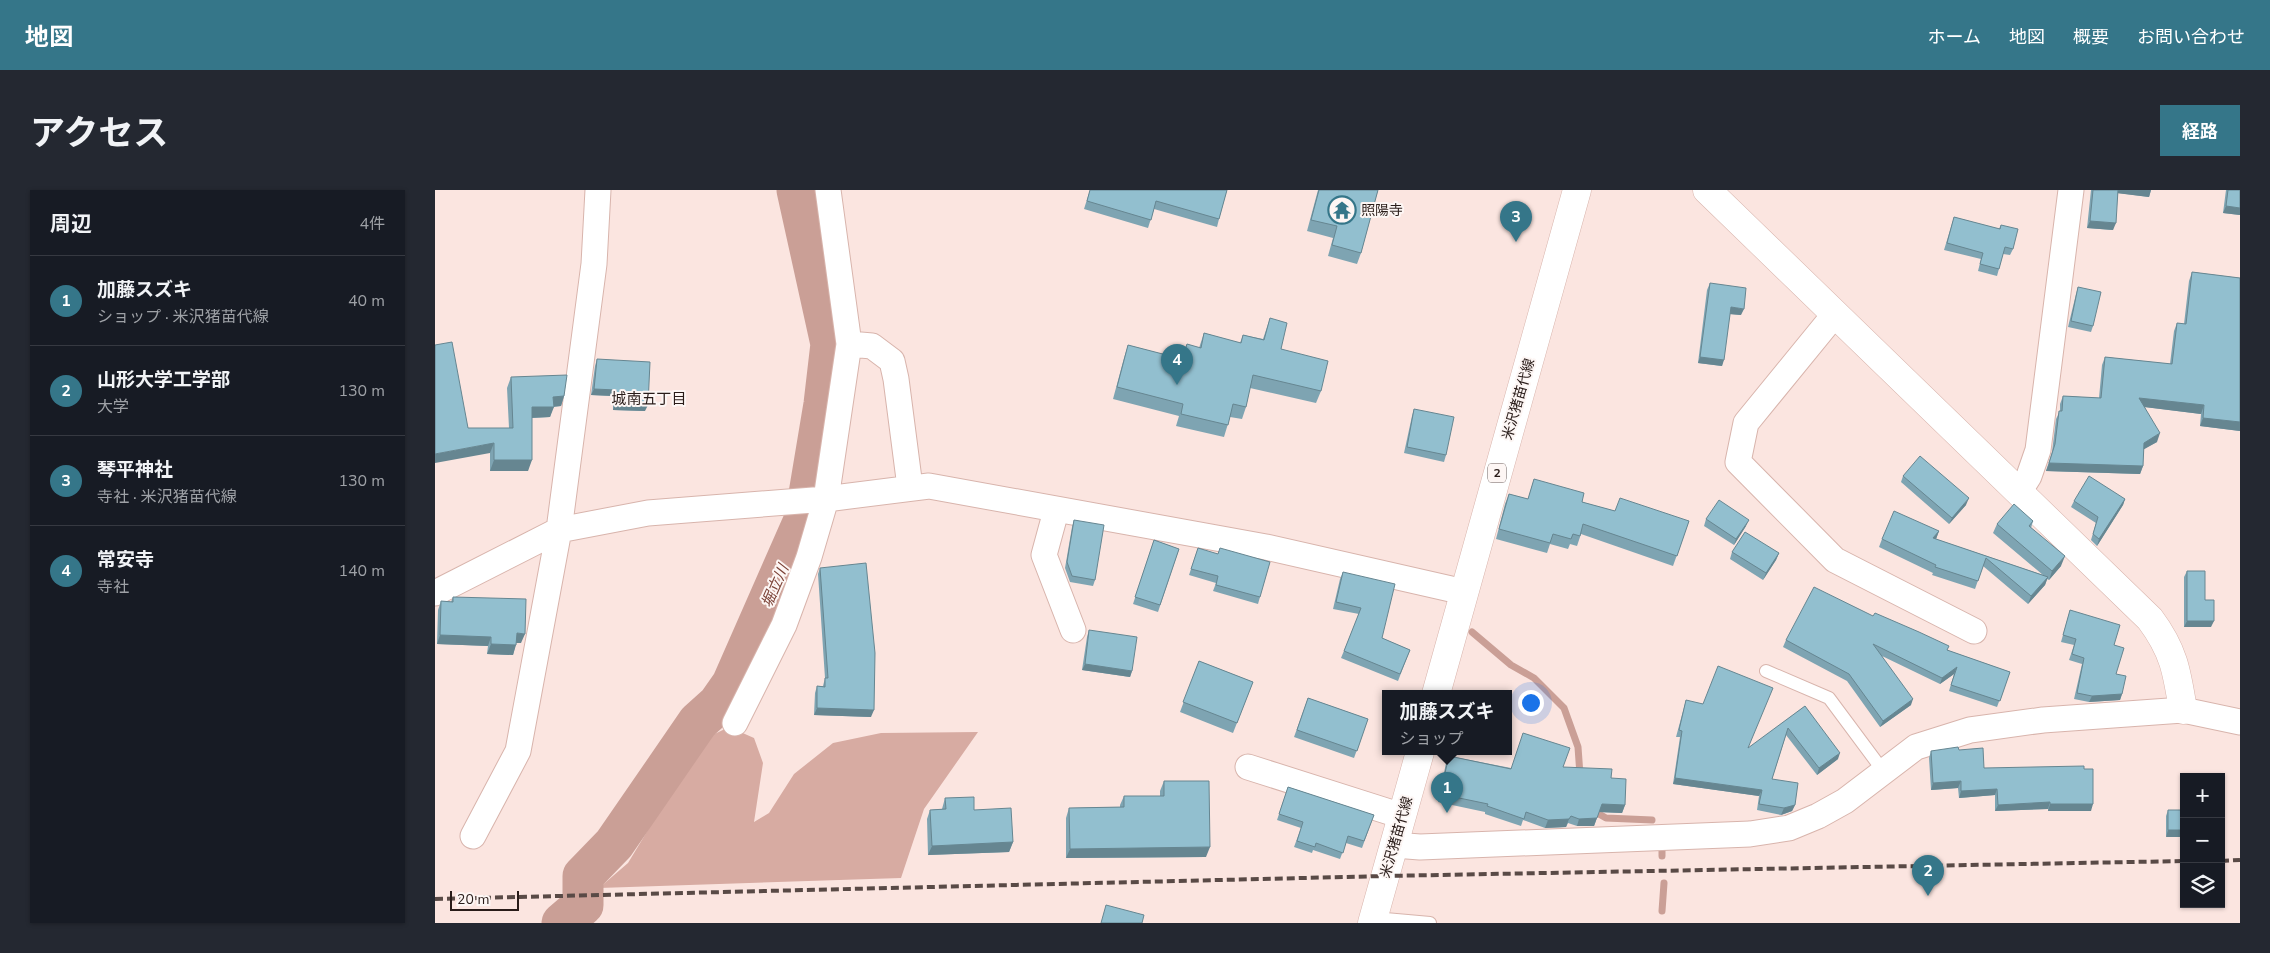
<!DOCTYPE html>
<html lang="ja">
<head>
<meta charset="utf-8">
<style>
  :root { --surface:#171b24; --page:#242831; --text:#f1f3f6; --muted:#9ea1a6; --line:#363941; --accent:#357689 }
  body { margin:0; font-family:"Nunito Sans","Noto Sans JP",sans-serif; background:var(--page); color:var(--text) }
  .controls { position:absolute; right:15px; bottom:15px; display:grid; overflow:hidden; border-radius:0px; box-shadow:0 1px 4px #0004 }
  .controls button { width:45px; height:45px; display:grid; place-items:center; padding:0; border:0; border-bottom:1px solid var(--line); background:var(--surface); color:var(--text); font:25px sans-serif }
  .scale { position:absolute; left:15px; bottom:12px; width:69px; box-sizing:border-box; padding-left:5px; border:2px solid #291c19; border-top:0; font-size:14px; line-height:18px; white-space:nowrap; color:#291c19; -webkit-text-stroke:4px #fdf6f4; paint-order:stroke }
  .you { position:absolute; left:1095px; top:512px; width:18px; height:18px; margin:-12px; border:4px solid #fff; border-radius:50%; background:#1a73e8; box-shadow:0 0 0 8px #1a73e833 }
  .badge { display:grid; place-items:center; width:32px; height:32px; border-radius:50%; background:var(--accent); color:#fff; font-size:16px; font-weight:700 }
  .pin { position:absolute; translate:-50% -41px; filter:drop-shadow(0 1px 2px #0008) }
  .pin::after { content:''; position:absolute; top:26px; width:18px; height:15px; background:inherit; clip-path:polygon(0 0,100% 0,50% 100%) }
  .popup { position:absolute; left:947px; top:500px; width:130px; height:65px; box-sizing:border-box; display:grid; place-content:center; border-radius:0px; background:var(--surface); filter:drop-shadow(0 1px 4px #0005); font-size:16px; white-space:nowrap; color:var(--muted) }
  .popup b { font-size:19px; color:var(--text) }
  .popup::after { content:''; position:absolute; left:50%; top:100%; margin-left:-10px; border:10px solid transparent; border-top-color:var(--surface) }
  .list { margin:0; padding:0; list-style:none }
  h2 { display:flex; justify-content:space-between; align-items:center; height:65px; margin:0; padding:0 20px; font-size:21px }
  h2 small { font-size:16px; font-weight:400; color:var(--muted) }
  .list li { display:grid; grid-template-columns:32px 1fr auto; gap:15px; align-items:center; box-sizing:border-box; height:90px; padding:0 20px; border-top:1px solid var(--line) }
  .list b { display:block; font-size:19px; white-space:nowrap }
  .list p { margin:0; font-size:16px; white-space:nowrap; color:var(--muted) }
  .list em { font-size:16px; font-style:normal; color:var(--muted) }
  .icon { flex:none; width:28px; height:28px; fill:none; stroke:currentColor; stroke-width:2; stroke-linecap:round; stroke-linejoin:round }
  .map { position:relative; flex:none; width:1805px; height:733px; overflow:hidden; border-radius:0px }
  header { display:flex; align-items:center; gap:30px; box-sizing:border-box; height:70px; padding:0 25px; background:var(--accent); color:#fff }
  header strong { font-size:24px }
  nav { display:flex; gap:28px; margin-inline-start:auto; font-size:18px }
  .intro { display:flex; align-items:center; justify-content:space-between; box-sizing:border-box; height:120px; padding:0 30px }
  h1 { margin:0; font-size:35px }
  .button { padding:12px 22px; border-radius:0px; background:var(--accent); color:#fff; font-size:18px; font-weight:700 }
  main { display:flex; gap:30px; padding:0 30px }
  aside { flex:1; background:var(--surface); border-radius:0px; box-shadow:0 1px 4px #0004 }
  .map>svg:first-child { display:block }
  .forest { fill:#d7aba2 }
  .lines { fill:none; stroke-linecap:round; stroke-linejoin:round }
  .stream { stroke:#ca9f96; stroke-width:7 }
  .river { stroke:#ca9f96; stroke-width:41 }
  .service-casing { stroke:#d8b4ac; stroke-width:14 }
  .minor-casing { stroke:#d8b4ac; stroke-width:27 }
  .tertiary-casing { stroke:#d8b4ac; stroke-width:29 }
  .primary-casing { stroke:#d8b4ac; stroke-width:29 }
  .service { stroke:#fff; stroke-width:12 }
  .minor { stroke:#fff; stroke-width:25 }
  .tertiary { stroke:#fff; stroke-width:28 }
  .primary { stroke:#fff; stroke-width:28 }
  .rail { stroke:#594a46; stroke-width:4; stroke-dasharray:8 4; stroke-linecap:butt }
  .wall { fill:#7ea4b2 }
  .shaded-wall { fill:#668691 }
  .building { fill:#92bfcf; stroke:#668691 }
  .labels { text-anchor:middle; stroke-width:4; stroke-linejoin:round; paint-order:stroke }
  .shield { fill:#fdf6f4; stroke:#695d5b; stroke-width:1 }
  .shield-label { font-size:12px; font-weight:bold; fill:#291c19 }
  .poi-label { font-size:14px; fill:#291c19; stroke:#fdf6f4; text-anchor:start }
  .street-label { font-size:14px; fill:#291c19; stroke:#fdf6f4 }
  .neighbourhood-label { font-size:15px; fill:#291c19; stroke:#fdf6f4 }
  .water-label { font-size:15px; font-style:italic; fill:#7a4035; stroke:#fdf6f4 }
</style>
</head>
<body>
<header>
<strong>地図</strong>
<nav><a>ホーム</a><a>地図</a><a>概要</a><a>お問い合わせ</a></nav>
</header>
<div class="intro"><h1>アクセス</h1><a class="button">経路</a></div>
<main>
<aside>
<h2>周辺<small>4件</small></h2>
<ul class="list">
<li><span class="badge">1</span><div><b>加藤スズキ</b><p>ショップ · 米沢猪苗代線</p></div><em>40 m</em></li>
<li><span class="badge">2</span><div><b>山形大学工学部</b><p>大学</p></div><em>130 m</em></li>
<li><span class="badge">3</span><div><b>琴平神社</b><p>寺社 · 米沢猪苗代線</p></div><em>130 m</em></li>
<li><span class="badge">4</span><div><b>常安寺</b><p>寺社</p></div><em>140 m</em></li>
</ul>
</aside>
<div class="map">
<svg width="1805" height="733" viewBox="0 0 1805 733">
  <rect width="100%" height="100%" fill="#fbe5e0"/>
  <path class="forest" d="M294 537 319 548 328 573 319 632 334 623 359 584 398 553 446 543 543 542 489 619 466 688 164 698 193 673 233 607 261 553Z"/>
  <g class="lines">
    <path class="stream" d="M1037 442 1076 475 1099 488 1129 518 1143 557 1145 585
      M1157 620 1171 628 1217 630
      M1227 658V666
      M1227 721 1229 693"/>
    <path class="river" d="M127 733 148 715V686L179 654 263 532 283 514 297 494 370 328 389 214 396 154 362 0"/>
    <g class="service-casing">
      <path id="service" d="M1331 481 1394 508 1449 582
        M939 728 995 733"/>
    </g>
    <g class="minor-casing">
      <path id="minor" d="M1400 124 1311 233 1303 272 1400 370 1539 441
        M414 154 437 156 457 171 461 189 475 297
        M1584 302 1594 286 1603 260 1636 0
        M621 321 609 365 638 440
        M0 403 124 340 213 323 391 309 494 296 831 357 1029 402
        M300 533 349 435 374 367 391 309 414 154 393 0
        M813 577 967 626
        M38 646 83 561 124 340 159 74 163 0
        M959 655 985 657 1315 644 1354 638 1383 626 1410 611 1481 557 1535 540 1608 530 1748 520 1805 532"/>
    </g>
    <g class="tertiary-casing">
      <path id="tertiary" d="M1272 0 1715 429C1739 461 1742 482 1748 520"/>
    </g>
    <g class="primary-casing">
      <path id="primary" d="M1001 504 1142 0
        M937 733 985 562"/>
    </g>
    <use href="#service" class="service"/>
    <use href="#minor" class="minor"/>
    <use href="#tertiary" class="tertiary"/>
    <use href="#primary" class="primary"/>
    <path class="rail" d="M1786 671 1805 670
      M0 709 950 686 1749 671"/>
  </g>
  <path class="wall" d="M655 0H792L784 29 782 37 719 19 713 38 649 19Z
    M883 0H943L926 63 922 74 893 66 898 48 872 41Z
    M1656 0H1716L1714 7 1683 3 1678 40 1652 38Z
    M1791 0H1805V25L1788 23Z
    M1519 27 1564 39 1566 35 1578 59 1575 65 1568 64 1562 86 1543 81 1546 69 1509 60Z
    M1757 82 1805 88V241L1765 236 1766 224 1710 217 1722 252 1708 259V276L1705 284 1611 281 1617 262 1621 229 1625 221V214L1628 206 1664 208 1667 175 1670 167 1735 174 1739 141 1742 133 1749 134 1754 91Z
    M1275 93 1306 125 1295 124 1287 176 1263 173 1272 100Z
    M1643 97 1658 136 1656 142 1633 137 1641 104Z
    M835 128 846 159 886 201 881 213 815 198 811 217 807 229 795 227 789 247 741 236 744 226 678 209 689 168 693 155 746 169 752 154 764 158 769 143 805 153 808 145 828 149Z
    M162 169 210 221 178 220V206L156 205 160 176Z
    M76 187 129 206 126 216 118 217 115 227 97 228 93 281H55V263L33 238H74L72 198Z
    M979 219 1011 265 1009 272 969 263 977 226Z
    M1468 286 1531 315 1514 334 1466 292Z
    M1099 289 1147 312 1180 321 1254 331 1238 376 1146 344 1142 356 1135 354 1133 359 1115 354 1112 363 1061 349 1070 314 1074 304 1093 309Z
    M1690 309 1688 315 1662 356 1656 350 1661 333 1636 317 1639 311Z
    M1271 329 1311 336 1299 355 1269 336Z
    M639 330 660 390 658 396 635 392 630 378 637 337Z
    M1598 331 1596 338 1626 376 1614 390 1612 389 1610 395 1593 414 1548 376 1540 399 1497 385 1498 383 1444 357 1447 349 1504 341 1501 349 1608 385 1558 343 1562 334Z
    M719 350 744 359 723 422 698 414Z
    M763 358 825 407 823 414 778 401 781 393 754 385Z
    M1297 362 1344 363 1341 370 1328 390 1295 369Z
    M385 378 436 527 379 525 380 503 382 496H388L390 488 383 384Z
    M1752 381 1770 410 1776 437H1749V387Z
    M908 382 947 448 975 460 963 491 906 468 924 424 898 419 905 389Z
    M18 407 86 453H81L78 465 52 464 53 456 2 454 3 420 6 411 16 412Z
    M1635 420 1679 455 1681 484 1687 504 1685 510 1654 512 1639 509 1647 474 1634 470 1639 455 1626 452Z
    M1438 426 1512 460 1575 482 1562 517 1514 501 1519 484 1505 494 1447 466 1476 515 1445 537 1412 491 1348 457 1351 450Z
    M654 440 697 481 695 487 647 480 652 447Z
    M764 471 818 492 798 543 745 522Z
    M873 508 933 529 919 568 859 547Z
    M1251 510 1314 558 1370 516 1403 569 1382 585 1351 545 1337 589 1360 615 1357 621 1346 625 1322 620 1324 606 1238 594 1245 547H1241Z
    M1524 560 1549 578 1649 579 1656 621H1613V619L1560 621V605L1524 608 1523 598 1496 600 1494 568 1496 561Z
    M1014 566 1076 578 1128 577 1176 588 1190 615 1187 623 1164 622 1159 636H1142L1133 633 1131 637 1110 638 1088 630 1086 636 1050 624V622L1003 612 1011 573Z
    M729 591 771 667 631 668V628L634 618 685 617V615L689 606H725V601Z
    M853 597 939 625 927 658 911 653 905 669 878 660 877 663 859 657 866 638 842 630Z
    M510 608 539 620 578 652 574 662 493 665 492 629 495 620 507 619Z
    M1733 620H1749L1731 647V626Z"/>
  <path class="shaded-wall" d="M1682 0H1716L1714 7 1681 3Z
    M1791 16 1805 18V25L1788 23Z
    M1655 31 1681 33 1678 40 1652 38Z
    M1296 117 1309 119 1306 125 1294 124Z
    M1265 167 1289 170 1287 176 1263 173Z
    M159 199 181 200 178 206 156 205Z
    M129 206 126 216 114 217 118 207Z
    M1704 208 1769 215 1766 224 1701 216Z
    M180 213 213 215 210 221 178 220Z
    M97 217H119L115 227 93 228Z
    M1768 228 1805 232V241L1765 236Z
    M1725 243 1722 252 1706 261 1709 253Z
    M59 253 55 263 0 273V264Z
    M59 270H97L93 281H55Z
    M1614 273 1708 276 1705 284 1611 281Z
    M1534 308 1531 315 1514 334 1517 328Z
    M1690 309 1688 315 1662 356 1664 349Z
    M1314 330 1311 336 1299 355 1301 349Z
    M1504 341 1501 349 1498 348Z
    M1344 363 1341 370 1328 390 1331 383Z
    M1630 366 1626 376 1614 390 1617 381Z
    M1613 387 1610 395 1593 414 1596 406Z
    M1752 431H1779L1776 437H1749Z
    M82 443 90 444 86 453H78Z
    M5 445 56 447 53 456 2 454Z
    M56 454 81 455 78 465 52 464Z
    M650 474 697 481 695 487 647 480Z
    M1522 477 1519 484 1505 494 1507 488Z
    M1687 504 1685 510 1654 512 1657 506Z
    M1478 509 1476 515 1445 537 1448 531Z
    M382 518 439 520 436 527 379 525Z
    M1405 563 1403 569 1382 585 1384 578Z
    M1240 588 1327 600 1324 606 1238 594Z
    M1526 591 1523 598 1496 600 1498 593Z
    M1562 599 1560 605 1524 608 1526 601Z
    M1615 612 1613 619 1560 621 1563 615Z
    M1167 614 1190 615 1187 623 1164 622Z
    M1615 614H1658L1656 621H1613Z
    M1360 615 1357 621 1346 625 1349 618Z
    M1162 628 1159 636H1142L1144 629Z
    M1134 629 1131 637 1110 638 1113 630Z
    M1733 640H1749V647H1731Z
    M578 652 574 662 493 665 497 656Z
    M775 657 771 667 631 668 635 659Z"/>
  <path class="building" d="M655 0H792L784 29 721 11 716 30 652 11Z
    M884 0H943L926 63 897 55 902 36 876 30Z
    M1658 0H1683L1681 33 1655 31Z
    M1793 0H1805V18L1791 16Z
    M1519 27 1565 39 1566 35 1583 39 1578 59 1570 57 1564 79 1545 74 1548 63 1512 53Z
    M1757 82 1805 88V232L1768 228 1769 215 1704 208 1725 243 1709 253 1708 276 1614 273 1620 254 1624 221H1627L1628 206 1666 208 1670 167 1737 174 1742 133 1751 134Z
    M1275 93 1311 98 1309 119 1296 117 1289 170 1265 167Z
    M1643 97 1666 102 1658 136 1636 131Z
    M835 128 852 133 846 159 893 171 886 201 818 185 811 217 798 214 793 235 746 224 748 214 682 197 693 155 747 169 752 154 766 158 769 143 806 153 808 145 829 150Z
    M17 152 33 238H78L76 187 132 185 129 206 118 207 119 217H97V270H59V253L0 264V155Z
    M162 169 215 172 213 215 180 213 181 200 159 199Z
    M979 219 1019 227 1011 265 972 257Z
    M1485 266 1534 308 1517 328 1468 286Z
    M1654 286 1690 309 1664 349 1658 344 1663 327 1639 311Z
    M1099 289 1149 303 1147 312 1180 321 1185 308 1254 331 1242 366 1148 334 1145 346 1138 344 1136 349 1118 344 1115 353 1064 339 1074 304 1093 309Z
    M1284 310 1314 330 1301 349 1271 329Z
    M1579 314 1598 331 1594 336 1630 366 1617 381 1562 334Z
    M1459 321 1504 341 1498 348 1613 387 1596 406 1551 368 1543 391 1500 377 1501 375 1447 349Z
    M639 330 669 335 660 390 637 386 632 372Z
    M1310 342 1344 363 1331 383 1297 362Z
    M719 350 744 359 725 415 700 407Z
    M763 358 783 364 785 358 835 372 825 407 781 395 783 386 756 379Z
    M431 373 440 463 439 520 382 518V496L390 497V488H393L385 378Z
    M1752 381H1770V410H1779V431H1752Z
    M908 382 960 394 947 448 975 460 965 484 909 461 926 418 901 412Z
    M1379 397 1438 426 1440 423 1484 442 1514 456 1512 460 1575 482 1565 511 1516 495 1522 477 1507 488 1438 454 1478 509 1448 531 1414 484 1351 450Z
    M18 407 91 409 90 444 82 443 81 455 56 454V447L5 445 6 411 18 412Z
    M1635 420 1685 435 1679 455 1689 458 1681 484 1691 486 1687 504 1657 506 1642 503 1649 468 1637 464 1641 449 1628 445Z
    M654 440 702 447 697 481 650 474Z
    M764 471 818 492 802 533 748 512Z
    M1283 476 1338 498 1313 558 1370 516 1405 563 1384 578 1353 538 1337 589 1363 593 1360 615 1349 618 1324 614 1327 600 1240 588 1247 541 1244 540 1251 510 1268 514Z
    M873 508 933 529 922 561 862 540Z
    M1088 543 1135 558 1128 577 1177 579 1176 588 1191 589 1190 615 1167 614 1162 628 1144 629 1136 626 1134 629 1113 630 1091 622 1089 629 1052 616 1053 614 1005 604 1014 566 1076 579Z
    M1523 557 1524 560 1548 558 1549 578 1649 576V579H1658V614H1615V612L1563 615 1562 599 1526 601V591L1498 593 1496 561Z
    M729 591H774L775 657 635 659 634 618 689 617V606H729Z
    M853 597 939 625 929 651 913 646 908 663 881 653 880 657 862 651 868 632 844 624Z
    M539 607V620L576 618 578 652 497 656 495 620 511 619 510 608Z
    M1733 620H1749V640H1733Z
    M671 715 709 725 707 733H666Z"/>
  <defs>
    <g id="temple-ring" transform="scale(1.4375)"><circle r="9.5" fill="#fdf6f4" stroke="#357689" stroke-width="1.5"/><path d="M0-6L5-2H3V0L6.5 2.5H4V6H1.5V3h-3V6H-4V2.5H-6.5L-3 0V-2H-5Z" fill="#357689"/></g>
  </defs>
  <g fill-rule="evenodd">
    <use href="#temple-ring" x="907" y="20"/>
  </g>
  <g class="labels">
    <rect class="shield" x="1053" y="273.5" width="18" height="19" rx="4"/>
    <g class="shield-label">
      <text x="1062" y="287">2</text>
    </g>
    <g class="poi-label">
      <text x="926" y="25">照陽寺</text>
    </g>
    <g class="street-label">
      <text transform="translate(1083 209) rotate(-74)" y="5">米沢猪苗代線</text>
      <text transform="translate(961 647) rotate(-74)" y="5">米沢猪苗代線</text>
    </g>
    <g class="neighbourhood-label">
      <text x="214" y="214">城南五丁目</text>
    </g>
    <g class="water-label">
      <text transform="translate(340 396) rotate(-66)" y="5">堀立川</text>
    </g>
  </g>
</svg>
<div class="controls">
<button>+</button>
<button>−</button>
<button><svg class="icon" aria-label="layers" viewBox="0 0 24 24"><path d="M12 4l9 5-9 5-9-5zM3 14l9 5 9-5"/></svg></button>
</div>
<div class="scale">20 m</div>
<div class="you"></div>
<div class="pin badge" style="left:1012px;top:623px">1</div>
<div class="popup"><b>加藤スズキ</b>ショップ</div>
<div class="pin badge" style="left:1493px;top:706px">2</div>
<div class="pin badge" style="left:1081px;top:52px">3</div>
<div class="pin badge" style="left:742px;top:195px">4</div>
</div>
</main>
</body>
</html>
